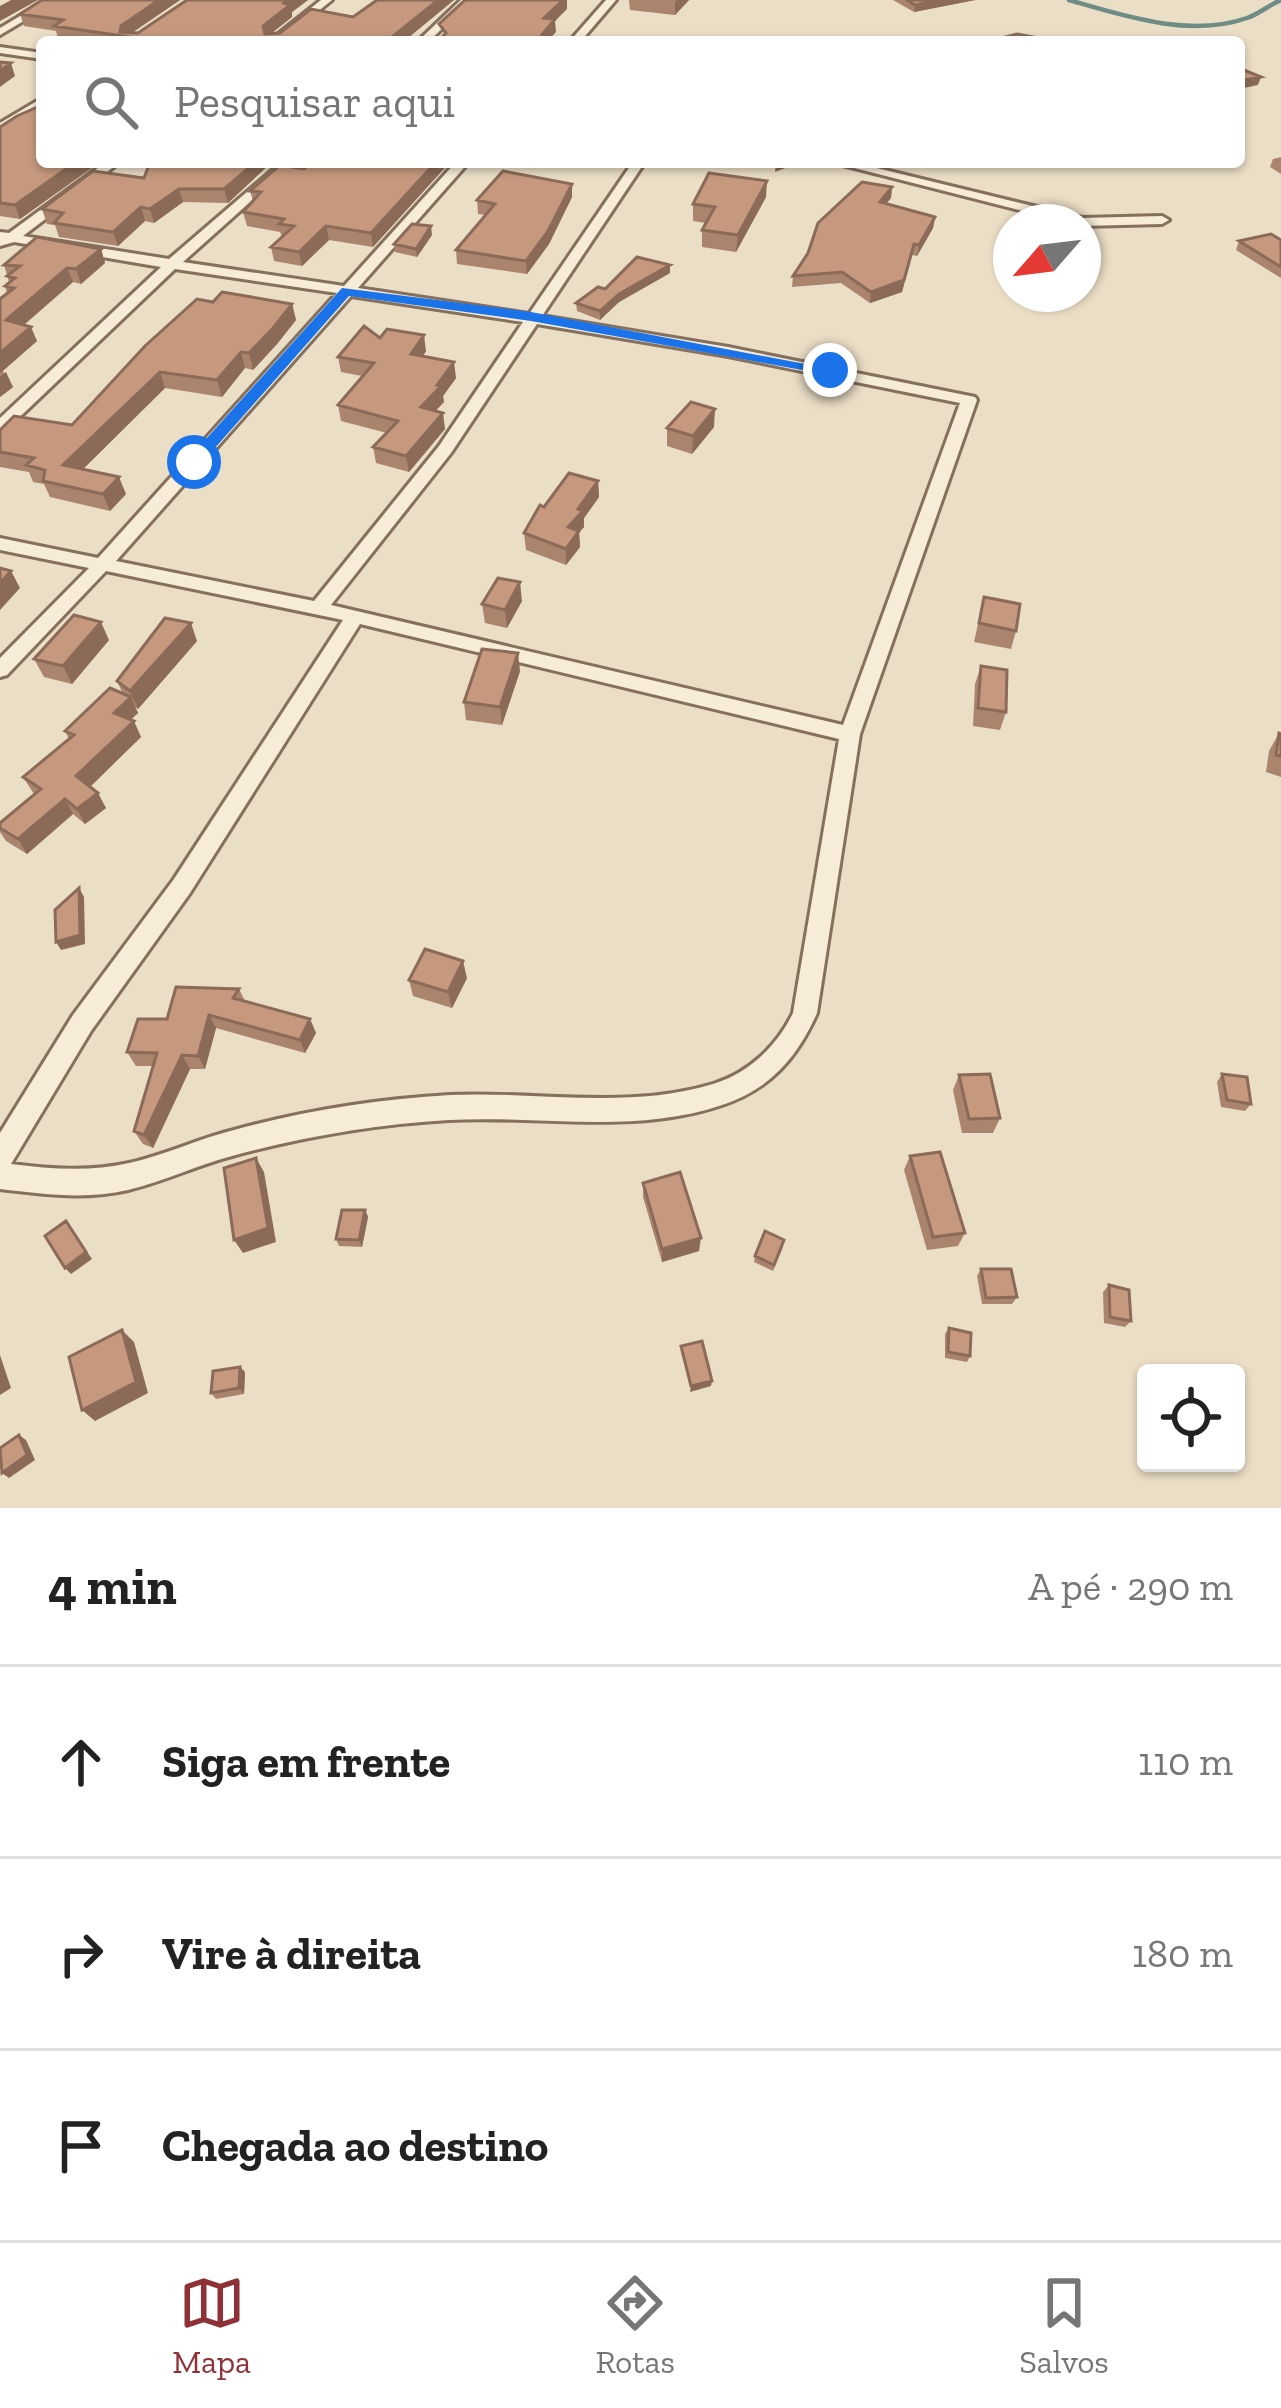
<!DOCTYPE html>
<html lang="pt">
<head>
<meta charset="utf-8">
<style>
  :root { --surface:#fff; --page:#f2f2f2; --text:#222; --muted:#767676; --line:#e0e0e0; --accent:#8f3137 }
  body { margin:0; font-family:"Zilla Slab",serif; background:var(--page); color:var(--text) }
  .controls { position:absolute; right:36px; bottom:36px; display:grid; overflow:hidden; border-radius:12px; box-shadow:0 3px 9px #0004 }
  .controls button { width:108px; height:108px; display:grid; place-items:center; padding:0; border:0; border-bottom:3px solid var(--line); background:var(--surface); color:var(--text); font:60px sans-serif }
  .compass { position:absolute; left:993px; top:204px; width:108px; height:108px; border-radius:50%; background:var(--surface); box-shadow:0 3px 9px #0004; rotate:242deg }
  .stop { position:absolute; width:36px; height:36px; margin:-27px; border:9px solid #1a73e8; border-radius:50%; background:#fff }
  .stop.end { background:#1a73e8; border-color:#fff; box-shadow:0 3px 12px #0008 }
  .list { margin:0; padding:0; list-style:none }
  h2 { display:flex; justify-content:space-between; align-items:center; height:156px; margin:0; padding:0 48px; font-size:51px }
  h2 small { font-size:39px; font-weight:400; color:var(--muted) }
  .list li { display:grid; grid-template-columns:78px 1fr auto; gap:36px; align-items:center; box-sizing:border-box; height:192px; padding:0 48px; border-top:3px solid var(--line) }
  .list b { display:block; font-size:45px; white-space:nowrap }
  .list em { font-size:39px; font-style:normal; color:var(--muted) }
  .icon { flex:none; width:66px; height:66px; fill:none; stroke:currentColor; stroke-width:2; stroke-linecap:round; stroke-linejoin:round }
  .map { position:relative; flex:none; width:1281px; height:1508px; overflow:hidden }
  .search { position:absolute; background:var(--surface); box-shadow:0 3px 9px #0004; left:36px; right:36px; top:36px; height:132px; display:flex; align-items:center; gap:30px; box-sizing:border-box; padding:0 42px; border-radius:12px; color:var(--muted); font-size:45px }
  .sheet { height:732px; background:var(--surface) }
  nav { display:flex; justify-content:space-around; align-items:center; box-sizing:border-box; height:168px; border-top:3px solid var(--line); background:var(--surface); font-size:33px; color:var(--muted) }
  nav a { display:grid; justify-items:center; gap:6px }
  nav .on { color:var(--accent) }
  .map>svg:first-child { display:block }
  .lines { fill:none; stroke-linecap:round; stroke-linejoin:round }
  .stream { stroke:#6e8c83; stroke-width:4.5 }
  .minor-casing { stroke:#85705d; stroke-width:6 }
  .minor { fill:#f6ecd8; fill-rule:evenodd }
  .wall { fill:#aa846c }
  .shaded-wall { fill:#8b6b58 }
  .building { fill:#c6997e; stroke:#8b6b58; stroke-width:3 }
  .route { fill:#1a73e8 }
</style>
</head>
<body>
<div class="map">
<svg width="1281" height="1508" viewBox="0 0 1281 1508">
  <rect width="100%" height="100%" fill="#ebdec6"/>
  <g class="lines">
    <path class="stream" d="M1069 0C1124 16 1190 38 1247 18 1259 14 1269 5 1281 0"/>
    <g class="minor-casing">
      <path id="minor" d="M47 0H59L0 35V28Z
        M321 0H332L280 42H268Z
        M461 0H472L428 42H417Z
        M606 0H616L580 42H569Z
        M0 47 42 53V59L0 53Z
        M42 98V106L0 132V123Z
        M106 162H120L23 236 169 259 282 162H295L183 262 344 286 456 162H469L358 288 529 314 633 162H645L542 316 728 347 975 397 977 400 860 734 817 1013C797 1058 770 1089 722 1105 634 1135 540 1115 449 1120 377 1124 302 1137 232 1156 197 1165 163 1182 128 1190 85 1200 43 1194 0 1189V1133L73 1015 174 879 343 620 106 571 7 675 0 677V658L89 568 0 550V538L98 558 337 293 175 269 6 430 0 432V418L161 267 14 242 0 246V232L9 233ZM351 296 523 322 439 446 314 601 116 561ZM537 324 728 356 960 403 843 725 331 605 451 453ZM360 624 839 739 793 1013C777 1046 749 1073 713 1084 628 1110 537 1091 450 1095 378 1099 303 1111 234 1130 198 1139 165 1155 129 1163 90 1172 51 1169 11 1164L91 1031 190 893Z
        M831 162H852L1082 218 1162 216 1169 220 1162 224 1083 226V222H1066Z"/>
    </g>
    <use href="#minor" class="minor"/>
  </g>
  <path class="wall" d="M42 0H180L132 33H138L187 0H308L292 12V17L271 34 353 17 377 0H454L403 42H81L58 39 56 31 24 26 20 14Z
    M629 0H689L675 15 630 10Z
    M893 0H975L914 12Z
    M0 127 42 162H100L20 219 0 216Z
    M1281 157V174L1270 167 1273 159Z
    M150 162H272L228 203 183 202 154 223 145 221 118 246 59 237 55 225 47 224 42 209 144 178Z
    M311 162H450L373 247 329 240 302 266 274 261 271 247 282 237 280 232 247 226 243 212 253 201 250 191 304 169Z
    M892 187 891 198 886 204 935 217 933 228 917 256 912 255 902 292 870 303 841 283 792 287 793 276Z
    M572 197 549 244 527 274 457 264 456 250 486 215 478 214 477 200Z
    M766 197 736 252 702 247V230L706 223 693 221V204Z
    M432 235 417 257 395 252 394 244Z
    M1281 240V278L1236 250 1239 241Z
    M101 249 105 263 81 284 73 282 24 325 37 341 3 371 13 387 0 397V299L7 293 5 286 9 282 4 265Z
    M670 265V273L619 302 600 320 577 311 576 303 605 289Z
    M213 302 292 304 296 320 277 344 253 370 245 368 222 397 165 388 83 469 126 494 110 511 50 497 44 484 33 482 29 472 0 467V430L72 425Z
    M380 338 426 351 423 356 456 378 443 396 444 402 435 411 445 429 409 472 376 463 373 447 387 433 341 421 338 405 362 376 341 372 338 357Z
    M714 427 692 454 667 446V428Z
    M598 481 599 497 584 518V527L579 532 580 547 566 565 526 550 524 533 544 507Z
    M984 597 1016 631 1011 649 974 642Z
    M522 601 507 628 485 623 482 604Z
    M109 640 72 684 44 677 34 659Z
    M197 641 138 709 135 707 138 713 130 720 141 737 90 786 106 808 85 824 73 814 27 854 6 841 0 832V823L34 794 23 777 69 739 65 731 123 694 117 681Z
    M981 666 1006 712 1000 730 973 726 975 684Z
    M520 671 502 725 466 720 464 702Z
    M1279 733 1281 734V777L1266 772 1269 751Z
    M467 978 452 1008 413 996 409 980Z
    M239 989 245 1001 310 1019 316 1033 305 1053 216 1028 205 1069H190L153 1148 143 1144 134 1131 153 1066H136L127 1052 167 1019Z
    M1222 1074 1251 1104 1245 1111 1221 1107 1217 1082Z
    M959 1075 1000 1118 993 1133H962L953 1090Z
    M910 1156 965 1233 958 1246 927 1250 904 1170Z
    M643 1183 699 1251 662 1262 643 1197Z
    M365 1210 368 1217 362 1247 339 1246 336 1239Z
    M783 1247 773 1271 754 1262 755 1256Z
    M981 1269 1017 1297 1012 1304H982L977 1276Z
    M1109 1285 1131 1321 1125 1327 1104 1323 1103 1292Z
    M949 1328 970 1356 967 1362 945 1358V1334Z
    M240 1367 245 1372 244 1394 216 1399 211 1393Z"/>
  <path class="shaded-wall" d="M11 0H38L0 21V6Z
    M159 0H180L127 36 120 32 121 26Z
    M289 0H308L292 12V17L265 38 263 26Z
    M438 0H454L403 42H386Z
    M563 0H567V9L555 21 556 32 547 42H536L544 18Z
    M677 0H689L675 15V2Z
    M940 0H975L914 12 915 5Z
    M11 63 15 76 0 87V91V71Z
    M1261 77 1258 85 1239 89V81Z
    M76 162H100L20 219 15 205Z
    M256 162H272L228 203 224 189Z
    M436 162H450L373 247 371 233Z
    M776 162H801L775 172Z
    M767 181 766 197 736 252 738 235Z
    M572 184V197L549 244 527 274 526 261Z
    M892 187 891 198 878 213 880 202Z
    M179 189 183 202 154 223 150 209Z
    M141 207 145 221 118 246 113 232Z
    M935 217 933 228 917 256 919 245Z
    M326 226 329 240 302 266 299 252Z
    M431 226 432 235 417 257 416 249Z
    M914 244 902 292 870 303 871 292Z
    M101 249 105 263 81 284 76 269Z
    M670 265V273L619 302 600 320V311L619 294Z
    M67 268 73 282 12 335 6 320Z
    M292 304 296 320 277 344 253 370 249 353Z
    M31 327 37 341 0 373V353Z
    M424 335 426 351 414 370 411 354Z
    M241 352 245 368 222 397 217 380Z
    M454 362 456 378 443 396 444 402 424 423 421 407Z
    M6 372 13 387 0 397V377Z
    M160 372 165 388 70 482 63 465Z
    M715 409 714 427 692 454 693 436Z
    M443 413 445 429 409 472 406 456Z
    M119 477 126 494 110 511 103 494Z
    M598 481 599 497 584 518V527L579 532 580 547 566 565V549L568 527 578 509Z
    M11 571 20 588 0 610V583Z
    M520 582 522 601 507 628 505 610Z
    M101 622 109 640 72 684 63 666Z
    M191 623 197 641 138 709 130 691Z
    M518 653 520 671 502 725 500 707Z
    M131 697 138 713 121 729 114 713Z
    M134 721 141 737 85 792 76 776Z
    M98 793 106 808 85 824 77 809Z
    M65 799 73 814 27 854 18 839Z
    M79 888 84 897 85 944 61 950 56 942Z
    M463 961 467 978 452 1008 448 992Z
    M209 1015 216 1028 205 1069 198 1056Z
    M310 1019 316 1033 305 1053 300 1040Z
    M182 1055 190 1069 153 1148 144 1135Z
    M256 1158 264 1172 276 1242 243 1253 234 1240Z
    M365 1210 368 1217 362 1247 359 1240Z
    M66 1221 92 1259 71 1274 65 1268Z
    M701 1238 699 1251 662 1262V1249Z
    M122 1330 134 1342 148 1393 95 1421 82 1410Z
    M0 1355 11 1388 0 1395Z
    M240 1367 245 1372 244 1394 239 1388Z
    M712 1381 711 1386 690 1392 691 1386Z
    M19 1435 26 1440 35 1460 9 1478 2 1473Z"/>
  <path class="building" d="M42 0H159L121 26 120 32 138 33 187 0H289L284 3 290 5 263 26 265 34 280 33 311 9 353 17 377 0H438L386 42H129L123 41 129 37 54 26 63 20 20 14Z
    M465 0H563L544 18 555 19 536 42H437L446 33 439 24Z
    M907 0H940L915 5Z
    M1017 34 1060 42H986Z
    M0 62 11 63 0 71Z
    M1239 68 1261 77 1239 81Z
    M42 105V162H76L15 205 0 203V127L17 116Z
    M150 162H256L224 189H179L150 209 141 207 113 232 54 223 63 213 42 209 93 171 144 178Z
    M311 162H436L371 233 326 226 299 252 271 247 294 226 279 224 284 219 243 212 261 192 250 191 280 165 304 169Z
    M503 171 572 184 548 231 526 261 456 250 495 204 477 200Z
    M709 173 767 181 738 235 702 230 715 207 693 204Z
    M862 182 892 187 880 202 935 217 919 245 914 244 904 280 871 292 842 272 793 276 808 253 818 223Z
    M412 224 431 226 416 249 394 244Z
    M1271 234 1281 240V267L1239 241Z
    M37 237 101 249 76 269 67 268 6 320 31 327 0 353V299L14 288 5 286 15 278 7 276 20 266 4 265Z
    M637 257 670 265 619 294 600 311 576 303 598 287 605 289Z
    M222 292 292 304 273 328 249 353 241 352 217 380 160 372 63 465 119 477 103 494 43 481 45 470 26 465 34 458 0 452V430L14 416 72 425 145 346 197 299 213 302Z
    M364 326 380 338 387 329 424 335 411 354 454 362 437 385 441 386 421 407 443 413 406 456 373 447 398 421 338 405 374 363 338 357Z
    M691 402 715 409 693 436 667 428Z
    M569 473 598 481 578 509 583 511 568 527 579 531 566 549 524 533 540 505 544 507Z
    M0 568 11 571 0 583Z
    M498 578 520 582 505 610 482 604Z
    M984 597 1020 604 1016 631 979 623Z
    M74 615 101 622 63 666 34 659Z
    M165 618 191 623 130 691 117 681Z
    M482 649 518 653 500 707 464 702Z
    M981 666 1007 670 1006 712 978 708Z
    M110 688 131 697 114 713 134 721 76 776 98 793 77 809 65 799 18 839 0 828V823L41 789 23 777 74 735 65 731Z
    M1279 733 1281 734V756L1276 755Z
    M79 888 80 935 56 942 55 910Z
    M425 949 463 961 448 992 409 980Z
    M176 987 239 989 233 998 310 1019 300 1040 209 1015 198 1056 182 1055 144 1135 134 1131 157 1053 127 1052 138 1019H167Z
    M990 1074 1000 1118 969 1119 959 1075Z
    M1222 1074 1247 1077 1251 1104 1227 1100Z
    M940 1152 965 1233 933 1237 910 1156Z
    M256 1158 268 1228 234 1240 224 1168Z
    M680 1172 701 1238 662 1249 643 1183Z
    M342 1210H365L359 1240 336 1239Z
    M66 1221 86 1252 65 1268 45 1236Z
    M765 1231 784 1240 774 1265 755 1256Z
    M981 1269H1011L1017 1297 986 1298Z
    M1109 1285 1129 1290 1131 1321 1110 1317Z
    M949 1328 971 1333 970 1356 948 1352Z
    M122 1330 136 1382 82 1410 69 1357Z
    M702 1341 712 1381 691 1386 681 1346Z
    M240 1367 239 1388 211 1393 213 1371Z
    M19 1435 27 1455 2 1473 0 1448Z"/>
  <path class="route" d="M342 288 531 312 837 370 830 375 531 321 349 296 199 466H188V459Z"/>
</svg>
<div class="controls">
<button><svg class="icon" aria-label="locate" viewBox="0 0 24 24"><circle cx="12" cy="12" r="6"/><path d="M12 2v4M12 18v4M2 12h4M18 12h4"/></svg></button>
</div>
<svg class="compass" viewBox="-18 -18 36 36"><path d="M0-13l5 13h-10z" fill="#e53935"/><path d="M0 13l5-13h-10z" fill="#767676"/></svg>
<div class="stop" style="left:194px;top:462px"></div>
<div class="stop end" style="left:830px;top:370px"></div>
<div class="search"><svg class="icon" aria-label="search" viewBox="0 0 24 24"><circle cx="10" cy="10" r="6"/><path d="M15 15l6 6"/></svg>Pesquisar aqui</div>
</div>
<section class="sheet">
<h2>4 min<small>A pé · 290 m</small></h2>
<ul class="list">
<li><svg class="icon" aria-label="ahead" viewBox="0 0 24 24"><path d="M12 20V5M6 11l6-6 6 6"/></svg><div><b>Siga em frente</b></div><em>110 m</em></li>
<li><svg class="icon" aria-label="right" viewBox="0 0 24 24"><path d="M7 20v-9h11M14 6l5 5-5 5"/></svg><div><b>Vire à direita</b></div><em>180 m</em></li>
<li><svg class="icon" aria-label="arrive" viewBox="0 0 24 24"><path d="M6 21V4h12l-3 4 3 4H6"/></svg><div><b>Chegada ao destino</b></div></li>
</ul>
</section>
<nav>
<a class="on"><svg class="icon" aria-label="map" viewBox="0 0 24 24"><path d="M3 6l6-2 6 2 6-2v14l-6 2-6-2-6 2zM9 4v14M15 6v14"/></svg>Mapa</a>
<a><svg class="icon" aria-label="directions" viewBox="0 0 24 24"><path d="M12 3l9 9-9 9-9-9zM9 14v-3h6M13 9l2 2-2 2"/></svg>Rotas</a>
<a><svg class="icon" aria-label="saved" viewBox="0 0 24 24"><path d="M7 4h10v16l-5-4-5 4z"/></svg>Salvos</a>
</nav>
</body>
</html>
